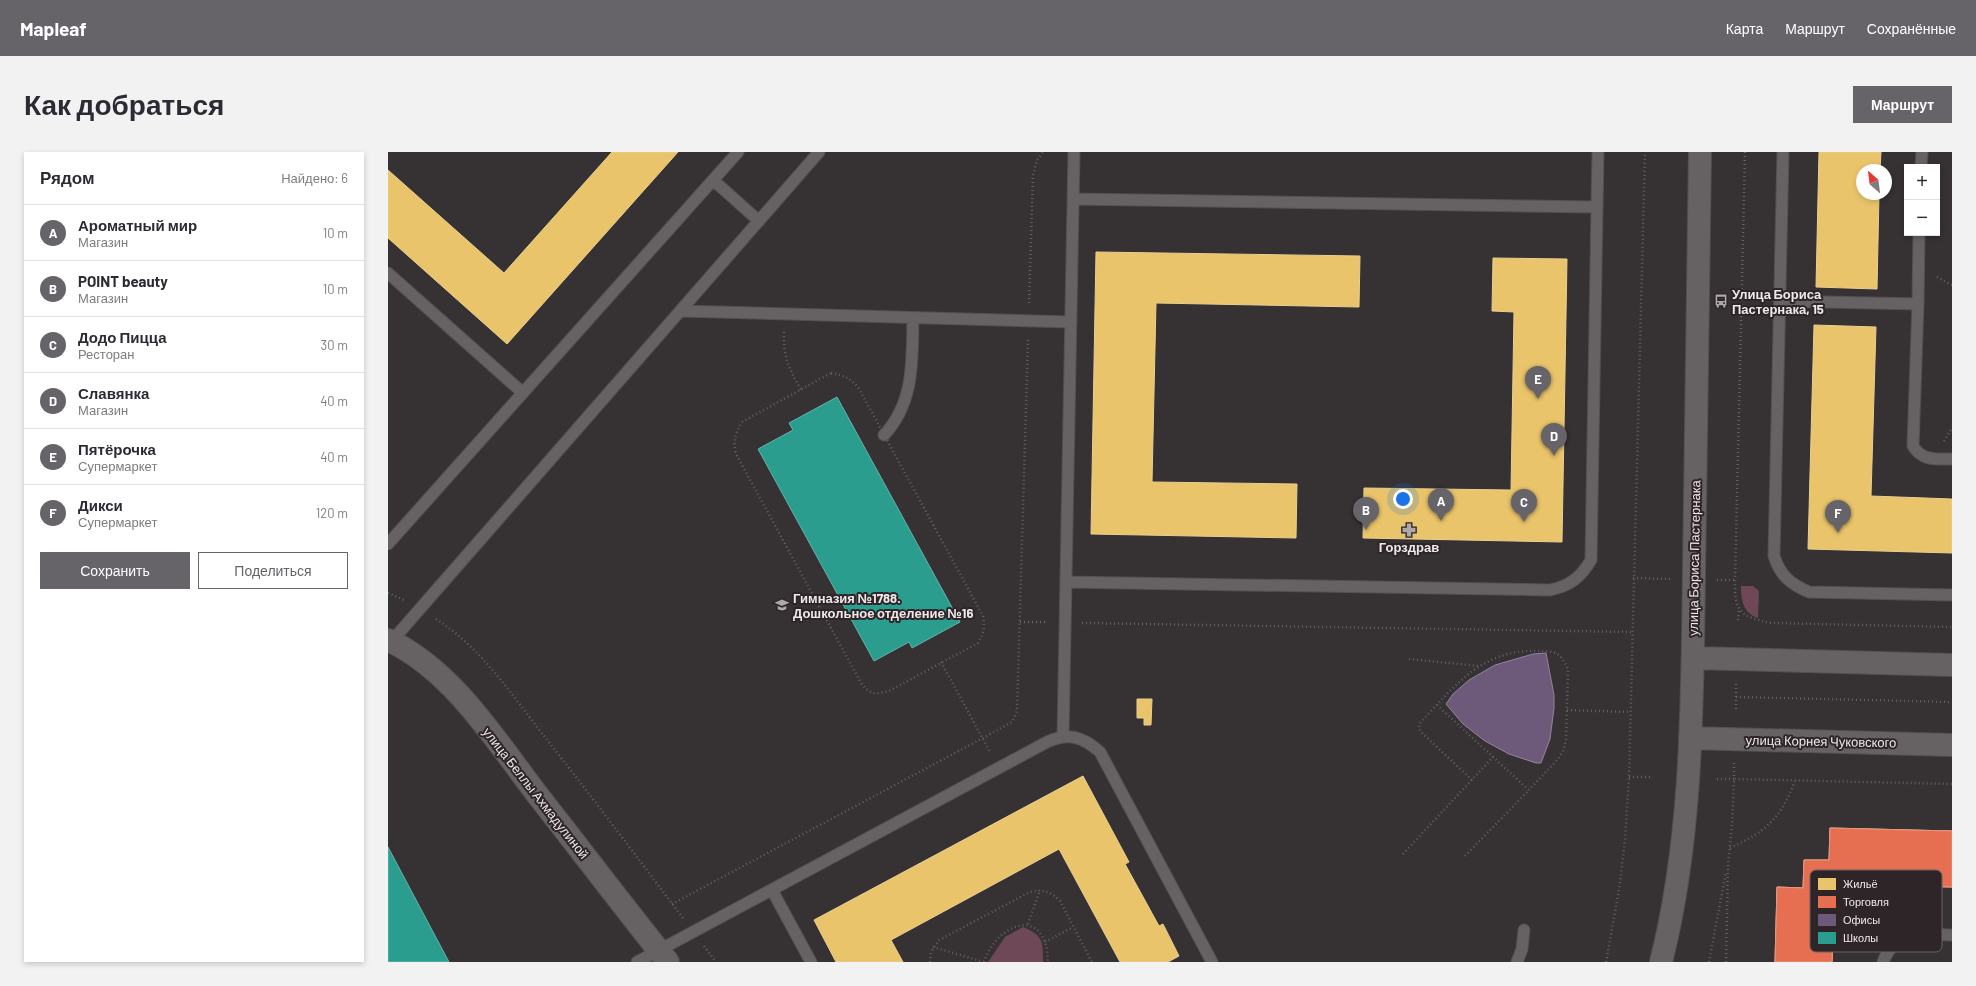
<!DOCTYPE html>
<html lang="ru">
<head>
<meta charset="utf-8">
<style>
  :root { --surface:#fff; --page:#f2f2f3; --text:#2b2b33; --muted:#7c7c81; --line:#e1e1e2; --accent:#666369 }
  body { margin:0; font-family:Barlow,sans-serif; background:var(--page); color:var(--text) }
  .controls { position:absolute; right:12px; top:12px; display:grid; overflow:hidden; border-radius:0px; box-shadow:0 2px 6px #0003 }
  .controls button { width:36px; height:36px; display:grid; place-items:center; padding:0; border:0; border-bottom:1px solid var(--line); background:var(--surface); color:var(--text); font:20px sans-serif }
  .compass { position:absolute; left:1468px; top:12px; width:36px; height:36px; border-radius:50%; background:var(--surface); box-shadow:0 2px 6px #0003; rotate:332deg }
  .you { position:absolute; left:1015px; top:347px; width:14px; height:14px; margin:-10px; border:3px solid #fff; border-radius:50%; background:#1a73e8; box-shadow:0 0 0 6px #1a73e833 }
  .badge { display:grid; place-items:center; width:26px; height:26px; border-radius:50%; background:var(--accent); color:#fff; font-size:13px; font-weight:700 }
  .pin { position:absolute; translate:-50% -33px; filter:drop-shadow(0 1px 2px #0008) }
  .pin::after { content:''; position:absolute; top:21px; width:14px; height:12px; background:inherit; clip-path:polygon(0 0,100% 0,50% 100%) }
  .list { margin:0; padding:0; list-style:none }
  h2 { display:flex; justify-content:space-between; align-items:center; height:52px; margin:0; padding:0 16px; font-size:17px }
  h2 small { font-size:13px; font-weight:400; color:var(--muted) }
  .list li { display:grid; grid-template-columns:26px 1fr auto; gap:12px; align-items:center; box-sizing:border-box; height:56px; padding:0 16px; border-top:1px solid var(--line) }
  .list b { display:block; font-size:15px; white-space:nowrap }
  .list p { margin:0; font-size:13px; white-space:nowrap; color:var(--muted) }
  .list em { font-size:13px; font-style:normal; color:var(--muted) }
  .actions { display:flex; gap:8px; padding:12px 16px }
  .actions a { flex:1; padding:9px 0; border:1px solid var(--accent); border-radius:0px; text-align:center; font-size:14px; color:var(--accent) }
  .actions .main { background:var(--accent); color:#fff }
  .map { position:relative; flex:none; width:1564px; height:810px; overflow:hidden; border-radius:0px }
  header { display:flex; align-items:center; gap:24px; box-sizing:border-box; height:56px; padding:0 20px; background:var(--accent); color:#fff }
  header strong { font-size:19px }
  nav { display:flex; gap:22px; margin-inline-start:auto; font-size:14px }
  .intro { display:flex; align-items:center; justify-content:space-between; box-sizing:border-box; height:96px; padding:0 24px }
  h1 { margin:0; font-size:28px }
  .button { padding:10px 18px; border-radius:0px; background:var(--accent); color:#fff; font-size:14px; font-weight:700 }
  main { display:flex; gap:24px; padding:0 24px }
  aside { flex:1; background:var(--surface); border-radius:0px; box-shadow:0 2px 6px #0003 }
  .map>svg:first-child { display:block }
  .green { fill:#6e4857 }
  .homes { fill:#e9c46a; stroke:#eacf90 }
  .shops { fill:#e76f51; stroke:#e9937f }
  .offices { fill:#6d597a; stroke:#94849c }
  .schools { fill:#2a9d8f; stroke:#65b4aa }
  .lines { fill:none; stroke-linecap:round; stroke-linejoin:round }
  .service-casing { stroke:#544f51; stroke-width:13 }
  .minor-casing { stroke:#544f51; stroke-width:24 }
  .tertiary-casing { stroke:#544f51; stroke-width:24 }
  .path { stroke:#636061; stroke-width:2.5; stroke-dasharray:1 3; stroke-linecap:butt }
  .service { stroke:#666264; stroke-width:11 }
  .minor { stroke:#666264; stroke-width:22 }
  .tertiary { stroke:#666264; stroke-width:22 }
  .labels { text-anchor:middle; stroke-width:4; stroke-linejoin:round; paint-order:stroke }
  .poi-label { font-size:13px; font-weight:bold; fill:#eee8ea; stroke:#2e2528; text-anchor:start }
  .street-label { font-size:13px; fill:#eee8ea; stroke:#2e2528 }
  .key { fill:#2e2528; stroke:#686062; stroke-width:1 }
  .key-label { font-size:11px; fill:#eee8ea }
</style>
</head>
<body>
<header>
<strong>Mapleaf</strong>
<nav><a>Карта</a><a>Маршрут</a><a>Сохранённые</a></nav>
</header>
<div class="intro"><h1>Как добраться</h1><a class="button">Маршрут</a></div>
<main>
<aside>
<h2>Рядом<small>Найдено: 6</small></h2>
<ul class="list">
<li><span class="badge">A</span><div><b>Ароматный мир</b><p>Магазин</p></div><em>10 m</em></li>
<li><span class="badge">B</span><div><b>POINT beauty</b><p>Магазин</p></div><em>10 m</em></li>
<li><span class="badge">C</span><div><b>Додо Пицца</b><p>Ресторан</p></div><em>30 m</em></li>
<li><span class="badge">D</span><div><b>Славянка</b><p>Магазин</p></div><em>40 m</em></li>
<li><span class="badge">E</span><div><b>Пятёрочка</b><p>Супермаркет</p></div><em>40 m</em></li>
<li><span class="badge">F</span><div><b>Дикси</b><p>Супермаркет</p></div><em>120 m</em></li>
</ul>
<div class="actions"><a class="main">Сохранить</a><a>Поделиться</a></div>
</aside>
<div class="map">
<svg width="1564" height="810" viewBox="0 0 1564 810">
  <rect width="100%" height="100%" fill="#363133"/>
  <path class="green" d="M1353 434H1365L1371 439 1370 466C1355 461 1353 448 1353 434Z
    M635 775C656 784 655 790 655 810H600L617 785Z"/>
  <path class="homes" d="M224 0H290L119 192 0 86V18L116 121Z
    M1431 0H1493L1492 18H1474V42H1491L1489 137 1428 135Z
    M708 100 972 104 971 155 768 151 764 330 909 332 908 386 703 382Z
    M1105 106 1179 107 1174 390 975 386 976 336 1123 338 1126 160 1104 159Z
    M1426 173 1488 175 1483 344 1564 347V401L1420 397Z
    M749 547H764L763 573H756V566H749Z
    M695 624 741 710 737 712 771 774 775 772 791 804 780 810H732L671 697 503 788 515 810H448L426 768Z
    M1442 676 1564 679V735L1446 732 1444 810H1387L1389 735 1415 736 1416 708H1441Z"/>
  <path class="shops" d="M1442 676 1564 679V735L1446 732 1444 810H1387L1389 735 1415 736 1416 708H1441Z"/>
  <path class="offices" d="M1158 501 1166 543V556L1162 587 1153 611H1148L1121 602 1097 589 1075 572 1058 552 1065 542 1081 528 1107 513 1145 502Z"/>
  <path class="schools" d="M449 245 572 470 524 496 521 490 486 509 370 297 405 278 401 271Z
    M0 695 61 810H0Z"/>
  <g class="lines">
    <g class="service-casing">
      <path id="service" d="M1395 0 1386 404C1392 423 1402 432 1421 440L1564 443
        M1533 15 1534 0
        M325 28 371 69
        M1209 55 1210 0
        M0 121 135 241
        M1392 149 1530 152 1531 81
        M1530 152 1525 294C1534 309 1548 307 1564 307
        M292 159 683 170
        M496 283C527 250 524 207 525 166
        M0 392 350 0
        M678 430 1162 438C1182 434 1193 425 1203 408L1209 55 685 47
        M3 490 431 0
        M675 585 686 0
        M384 738 423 810
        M249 810 659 590C681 580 695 585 712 600L824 810
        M1129 810 1134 797 1136 778
        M1495 810C1507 778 1535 782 1564 783"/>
    </g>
    <g class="minor-casing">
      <path id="minor" d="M0 488C63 517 107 587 148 641 192 697 235 754 280 810"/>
    </g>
    <g class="tertiary-casing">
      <path id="tertiary" d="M1305 506 1564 513
        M1302 586 1564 593
        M1273 810C1305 683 1304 551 1306 421 1308 280 1310 140 1312 0"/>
    </g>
    <path class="path" d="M1357 0 1347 428C1346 460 1353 465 1383 471L1564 475
      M1549 125 1564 133
      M641 151 645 23 649 8 655 0
      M396 180C395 205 401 217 413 238
      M443 221C456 223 461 226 470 235L595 464C597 476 596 481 590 491L501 539C486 543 483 543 473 531L348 302C345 288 347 282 354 270Z
      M1556 289 1564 276
      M1245 426 1283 427
      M1329 428H1347
      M0 441 16 448
      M48 467C92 495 121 539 153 580 201 641 248 704 295 766
      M1350 468 1351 457
      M632 470H659
      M694 471 1244 480
      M1021 507 1091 514
      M553 510 602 600
      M1348 545 1564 550
      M1049 553 1105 605
      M1348 557V532
      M1179 558 1242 560
      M1241 625H1264
      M1329 627H1346V611
      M1084 628 1033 580 1031 577V572C1066 535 1093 497 1149 499 1167 499 1172 500 1180 517L1178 588 1175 599 1170 607 1141 638
      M1342 696C1379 679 1392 667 1407 629
      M1015 702 1105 605 1141 638 1077 704
      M284 752 595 586 624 570 629 559 640 186
      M640 772 652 738
      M657 790 685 775
      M316 794 328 810
      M545 795 596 810
      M542 810 543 800 551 788 642 740C655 737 662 739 672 749L704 810
      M596 810C609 770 659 753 660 810
      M1218 810 1231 738 1237 688 1241 625 1257 0
      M1321 810 1338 720
      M1338 810 1340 712 1344 672 1346 627 1564 632"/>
    <use href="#service" class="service"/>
    <use href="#minor" class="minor"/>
    <use href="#tertiary" class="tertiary"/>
  </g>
  <defs>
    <g id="bus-bare" transform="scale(1.08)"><path d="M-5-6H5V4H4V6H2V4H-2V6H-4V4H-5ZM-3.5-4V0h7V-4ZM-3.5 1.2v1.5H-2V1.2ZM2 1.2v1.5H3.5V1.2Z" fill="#aea8aa" stroke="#2e2528" stroke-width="2.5" paint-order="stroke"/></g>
    <g id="pharmacy-bare" transform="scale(1.08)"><path d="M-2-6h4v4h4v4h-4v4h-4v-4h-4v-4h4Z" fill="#aea8aa" stroke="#2e2528" stroke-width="2.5" paint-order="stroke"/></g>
    <g id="school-bare" transform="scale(1.08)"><path d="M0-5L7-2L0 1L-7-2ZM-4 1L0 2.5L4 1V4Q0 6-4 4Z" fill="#aea8aa" stroke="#2e2528" stroke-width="2.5" paint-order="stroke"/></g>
  </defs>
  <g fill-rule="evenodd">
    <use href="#bus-bare" x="1333" y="149"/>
    <use href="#pharmacy-bare" x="1021" y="378"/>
    <use href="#school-bare" x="394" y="453"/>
  </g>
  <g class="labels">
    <g class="poi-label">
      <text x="1344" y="147">Улица Бориса<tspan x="1344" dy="15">Пастернака, 15</tspan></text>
      <text x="1021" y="400" text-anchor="middle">Горздрав</text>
      <text x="405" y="451">Гимназия №1788.<tspan x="405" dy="15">Дошкольное отделение №16</tspan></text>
    </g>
    <g class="street-label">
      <text transform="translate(1306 406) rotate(-89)" y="5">улица Бориса Пастернака</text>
      <text transform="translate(1433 589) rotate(1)" y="5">улица Корнея Чуковского</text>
      <text transform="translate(148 641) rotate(52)" y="5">улица Беллы Ахмадулиной</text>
    </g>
  </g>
  <rect x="1422" y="718" width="132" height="82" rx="6" class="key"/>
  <rect x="1430" y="726" width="18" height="12" fill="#e9c46a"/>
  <rect x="1430" y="744" width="18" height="12" fill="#e76f51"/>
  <rect x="1430" y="762" width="18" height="12" fill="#6d597a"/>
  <rect x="1430" y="780" width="18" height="12" fill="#2a9d8f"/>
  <g class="key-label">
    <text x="1455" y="736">Жильё</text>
    <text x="1455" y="754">Торговля</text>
    <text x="1455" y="772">Офисы</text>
    <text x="1455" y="790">Школы</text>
  </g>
</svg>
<div class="controls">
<button>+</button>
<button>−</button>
</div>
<svg class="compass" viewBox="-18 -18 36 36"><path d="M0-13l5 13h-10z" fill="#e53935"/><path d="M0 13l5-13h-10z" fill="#7c7c81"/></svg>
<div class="you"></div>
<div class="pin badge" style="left:1053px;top:369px">A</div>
<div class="pin badge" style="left:978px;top:378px">B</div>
<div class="pin badge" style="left:1136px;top:370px">C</div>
<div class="pin badge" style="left:1166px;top:304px">D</div>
<div class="pin badge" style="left:1150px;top:247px">E</div>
<div class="pin badge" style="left:1450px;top:381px">F</div>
</div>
</main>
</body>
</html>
